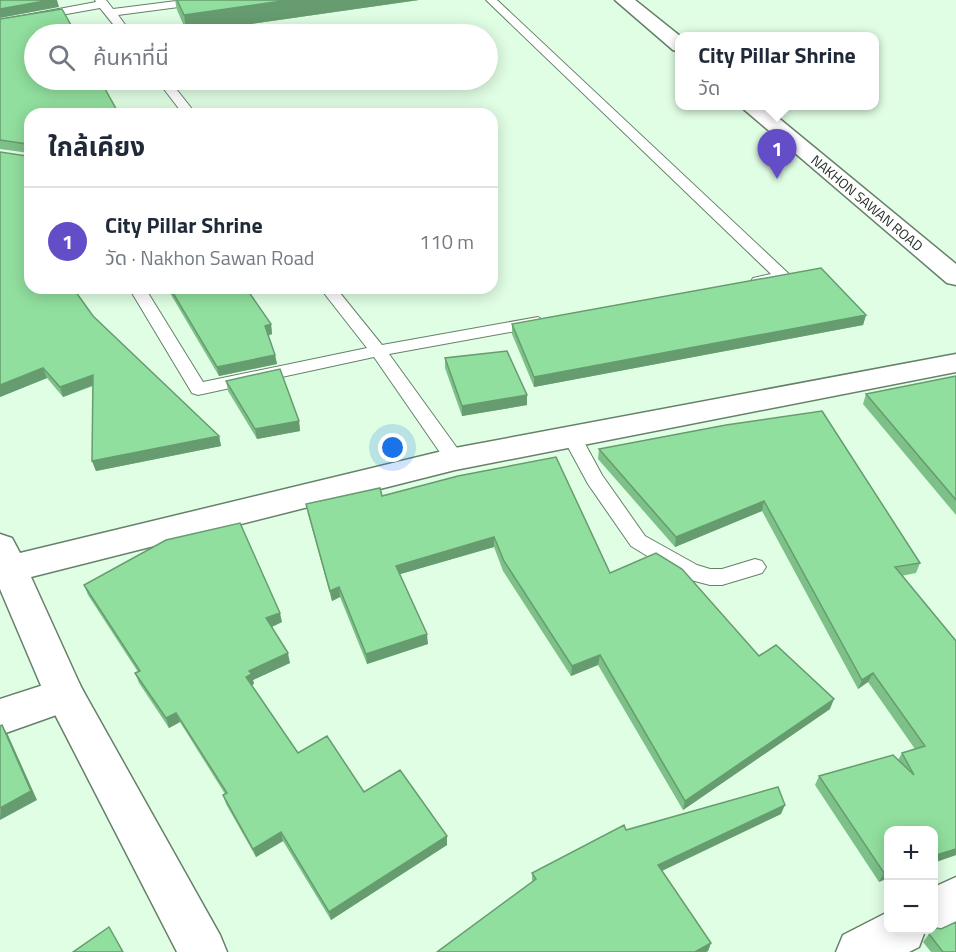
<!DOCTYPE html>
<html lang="th">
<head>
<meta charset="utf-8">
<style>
  :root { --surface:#fff; --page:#f2f2f3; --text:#1f2937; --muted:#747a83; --line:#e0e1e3; --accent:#644ec7 }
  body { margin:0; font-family:"Titillium Web","Noto Sans Thai",sans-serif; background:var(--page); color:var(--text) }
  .controls { position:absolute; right:18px; bottom:18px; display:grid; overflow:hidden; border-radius:12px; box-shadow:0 3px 15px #0003 }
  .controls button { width:54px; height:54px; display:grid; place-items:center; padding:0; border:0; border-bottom:2px solid var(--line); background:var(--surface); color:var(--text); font:30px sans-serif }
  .you { position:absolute; left:393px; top:448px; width:21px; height:21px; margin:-15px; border:4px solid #fff; border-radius:50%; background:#1a73e8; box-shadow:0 0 0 9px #1a73e833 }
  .badge { display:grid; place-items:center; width:39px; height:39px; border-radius:50%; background:var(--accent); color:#fff; font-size:20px; font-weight:700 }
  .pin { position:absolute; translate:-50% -50px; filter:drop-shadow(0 2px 3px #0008) }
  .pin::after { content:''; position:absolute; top:32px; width:21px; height:18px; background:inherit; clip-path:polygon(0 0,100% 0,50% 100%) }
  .popup { position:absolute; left:675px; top:32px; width:204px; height:78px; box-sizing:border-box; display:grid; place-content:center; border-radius:12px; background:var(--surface); filter:drop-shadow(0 2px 4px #0005); font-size:20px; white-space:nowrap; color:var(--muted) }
  .popup b { font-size:22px; color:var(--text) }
  .popup::after { content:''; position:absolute; left:50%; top:100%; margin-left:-12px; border:12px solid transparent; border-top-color:var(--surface) }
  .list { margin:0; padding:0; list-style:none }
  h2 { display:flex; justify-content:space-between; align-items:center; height:78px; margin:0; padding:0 24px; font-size:26px }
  h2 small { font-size:20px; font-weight:400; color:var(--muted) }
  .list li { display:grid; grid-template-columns:39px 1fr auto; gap:18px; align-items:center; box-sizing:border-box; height:108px; padding:0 24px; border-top:2px solid var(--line) }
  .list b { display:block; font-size:22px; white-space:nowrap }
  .list p { margin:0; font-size:20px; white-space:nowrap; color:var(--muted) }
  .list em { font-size:20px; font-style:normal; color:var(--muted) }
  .icon { flex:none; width:33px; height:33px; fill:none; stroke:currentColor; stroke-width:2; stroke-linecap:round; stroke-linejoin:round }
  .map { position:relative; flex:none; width:956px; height:952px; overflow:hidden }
  .search { position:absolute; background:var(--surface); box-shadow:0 3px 15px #0003; left:24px; top:24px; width:474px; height:66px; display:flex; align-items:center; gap:15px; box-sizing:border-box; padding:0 21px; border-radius:33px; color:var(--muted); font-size:22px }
  .panel { position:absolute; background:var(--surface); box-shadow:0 3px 15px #0003; left:24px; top:108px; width:474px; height:186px; border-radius:18px }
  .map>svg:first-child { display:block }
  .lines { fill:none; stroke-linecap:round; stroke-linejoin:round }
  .lane-casing { stroke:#668069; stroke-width:2 }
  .street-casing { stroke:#668069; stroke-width:3 }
  .secondary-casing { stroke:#668069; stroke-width:3 }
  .primary-casing { stroke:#668069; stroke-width:3 }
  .lane { fill:#fff; fill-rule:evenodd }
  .street { fill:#fff; fill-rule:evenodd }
  .secondary { fill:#fff; fill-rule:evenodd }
  .primary { fill:#fff; fill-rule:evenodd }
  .wall { fill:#7dc088 }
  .shaded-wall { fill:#669c6f }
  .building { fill:#91df9e; stroke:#669c6f; stroke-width:1.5 }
  .labels { text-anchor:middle; stroke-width:5; stroke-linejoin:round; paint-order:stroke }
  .far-street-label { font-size:14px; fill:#242f25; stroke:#fff }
</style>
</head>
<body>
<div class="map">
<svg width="956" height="952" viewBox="0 0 956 952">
  <rect width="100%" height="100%" fill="#e0fee4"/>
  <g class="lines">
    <g class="lane-casing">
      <path id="lane" d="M95 0H106L113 9 184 0H214L209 3 118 15 132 34H121L100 8 0 26V20L96 2Z
        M486 0H497L789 274 791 277 789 280 759 286 753 284 751 281 753 278 771 274Z
        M157 80H169L196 114H183Z
        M129 288H145L203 382 367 348 320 288H336L382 345 538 317 546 322 538 327 389 354 465 459 462 464 455 466 448 464 374 357 198 395 192 393Z
        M571 430 578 431 602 475 645 536 697 565 710 569H722L755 559 762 561 766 567 762 573 722 585H710L683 578 631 546 588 484 562 436 564 431Z"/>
    </g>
    <g class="street-casing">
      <path id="street" d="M65 678 79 683 85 695 79 707 0 735V699Z
        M956 877V925L934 935 925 931 919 947 909 952H836L843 935 888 912V930H934V887Z"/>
    </g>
    <g class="secondary-casing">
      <path id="secondary" d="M956 354V372L455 470 31 577 81 687 220 935 227 952H177L45 695 0 589V534L12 538 20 553 455 448Z"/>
    </g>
    <g class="primary-casing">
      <path id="primary" d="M615 0H635L680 36V52L673 50Z
        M740 106H764L956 264V285L947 283Z"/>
    </g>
    <use href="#lane" class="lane"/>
    <use href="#street" class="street"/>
    <use href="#secondary" class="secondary"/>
    <use href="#primary" class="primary"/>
  </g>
  <path class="wall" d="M175 0H419L187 33 177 10Z
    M62 9 30 288 93 316 219 436 221 446 96 471 92 461 93 386 63 397 47 378 0 397V152L27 156 29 154V153L0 149V19Z
    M167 288H246L271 324 272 334 268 336 275 355 277 364 219 376Z
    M866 315 863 325 534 387 512 334V324Z
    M445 358 527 405 462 416 445 368Z
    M956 376V515L863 404 866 394Z
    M226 381 299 421 300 431 257 439 228 391Z
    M726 425 920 563 916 573 901 576 956 641V855L933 863V831L888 878 879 882 815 785 819 776 898 760 902 753 915 749 868 682 858 689 762 511 675 547 598 459 599 449Z
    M382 496 610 573 759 656 830 709 683 810 598 665 571 676 503 571 494 547 400 574 428 644 367 664 340 597 332 601 308 514 306 504Z
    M84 585 282 622 272 627 290 663 253 680 254 684 251 685 298 753 364 792 447 845 331 920 283 841 256 857 226 804 223 795 225 794 180 722 169 728 139 683 135 673 138 672 88 595Z
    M781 814 662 871 711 943 708 951 706 952H437L532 882V873L626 830Z
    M941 929 956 952H931L923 942 929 934Z"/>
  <path class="shaded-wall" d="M50 0H57L59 7 0 18V9Z
    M289 0H419L187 33 184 15Z
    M866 315 863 325 534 387V377Z
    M271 324 272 334 266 336 265 326Z
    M275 355 277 364 219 376 217 367Z
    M43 368 47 378 0 397V385Z
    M93 375 96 384 63 397 60 387Z
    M527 395V405L462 416V406Z
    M299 421 300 431 257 439 255 429Z
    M219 436 221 446 96 471 92 461Z
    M764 501 762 511 675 547 676 537Z
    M494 537V547L397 575 396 566Z
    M339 587 340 597 332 601 330 591Z
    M280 613 282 622 269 628 266 618Z
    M427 634 428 644 367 664 366 654Z
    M288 653 290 663 253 680 254 684 248 687 246 677 249 671Z
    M600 655 598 665 571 676 572 666Z
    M873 673 868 682 858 689 862 680Z
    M834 699 830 709 683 810 685 801Z
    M176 713 180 722 169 728 166 718Z
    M2 725 8 735 37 800 0 820Z
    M785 805 781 814 655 874 658 865Z
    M281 832 283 841 256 857 253 849Z
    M447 836V845L331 920 329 912Z
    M956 849V855L933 863V856Z
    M888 872V878L879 882 884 873Z
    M711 943 708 951 706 952H695Z"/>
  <path class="building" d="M0 0H50L0 9Z
    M177 0H289L184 15Z
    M62 9 76 34H34V80H100L119 114H30V288H73L93 316 219 436 92 461 93 375 60 387 43 368 0 385V152L27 156 29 154V146L27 144 0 140V19Z
    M821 268 866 315 534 377 512 324Z
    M170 288H246L271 324 265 326 275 355 217 367Z
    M507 351 527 395 462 406 445 358Z
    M280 369 299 421 255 429 226 381Z
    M956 376V500L866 394Z
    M822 411 920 563 895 567 956 641V849L933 856V831H888V872L884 873 819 776 893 755 914 775 902 753 925 746 873 673 862 680 764 501 676 537 599 449 726 425Z
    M556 457 610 573 656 553 682 569 759 656 776 645 834 699 685 801 600 655 572 666 504 561 494 537 396 566 427 634 366 654 339 587 330 591 306 504 380 488 382 496 458 476Z
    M240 523 280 613 266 618 288 653 249 671 252 674 246 677 298 753 327 736 364 792 400 770 447 836 329 912 281 832 253 849 223 795 227 793 176 713 166 718 135 673 140 671 84 585 166 540Z
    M2 725 31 791 0 808V726Z
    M778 787 785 805 658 865 711 943 695 952H437L536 879 532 873 624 825 626 830Z
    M956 922V952H943L929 934 937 928 941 929Z
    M109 927 123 952H73Z"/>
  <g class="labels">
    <g class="far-street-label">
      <text transform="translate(867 203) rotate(40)" y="5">NAKHON SAWAN ROAD</text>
    </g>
  </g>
</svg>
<div class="controls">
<button>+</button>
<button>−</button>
</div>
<div class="you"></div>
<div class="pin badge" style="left:777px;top:179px">1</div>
<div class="popup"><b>City Pillar Shrine</b>วัด</div>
<div class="search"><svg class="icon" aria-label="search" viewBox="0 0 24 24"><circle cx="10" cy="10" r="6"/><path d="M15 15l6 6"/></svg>ค้นหาที่นี่</div>
<section class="panel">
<h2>ใกล้เคียง<small></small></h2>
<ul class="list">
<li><span class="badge">1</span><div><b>City Pillar Shrine</b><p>วัด · Nakhon Sawan Road</p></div><em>110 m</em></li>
</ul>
</section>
</div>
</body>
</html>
